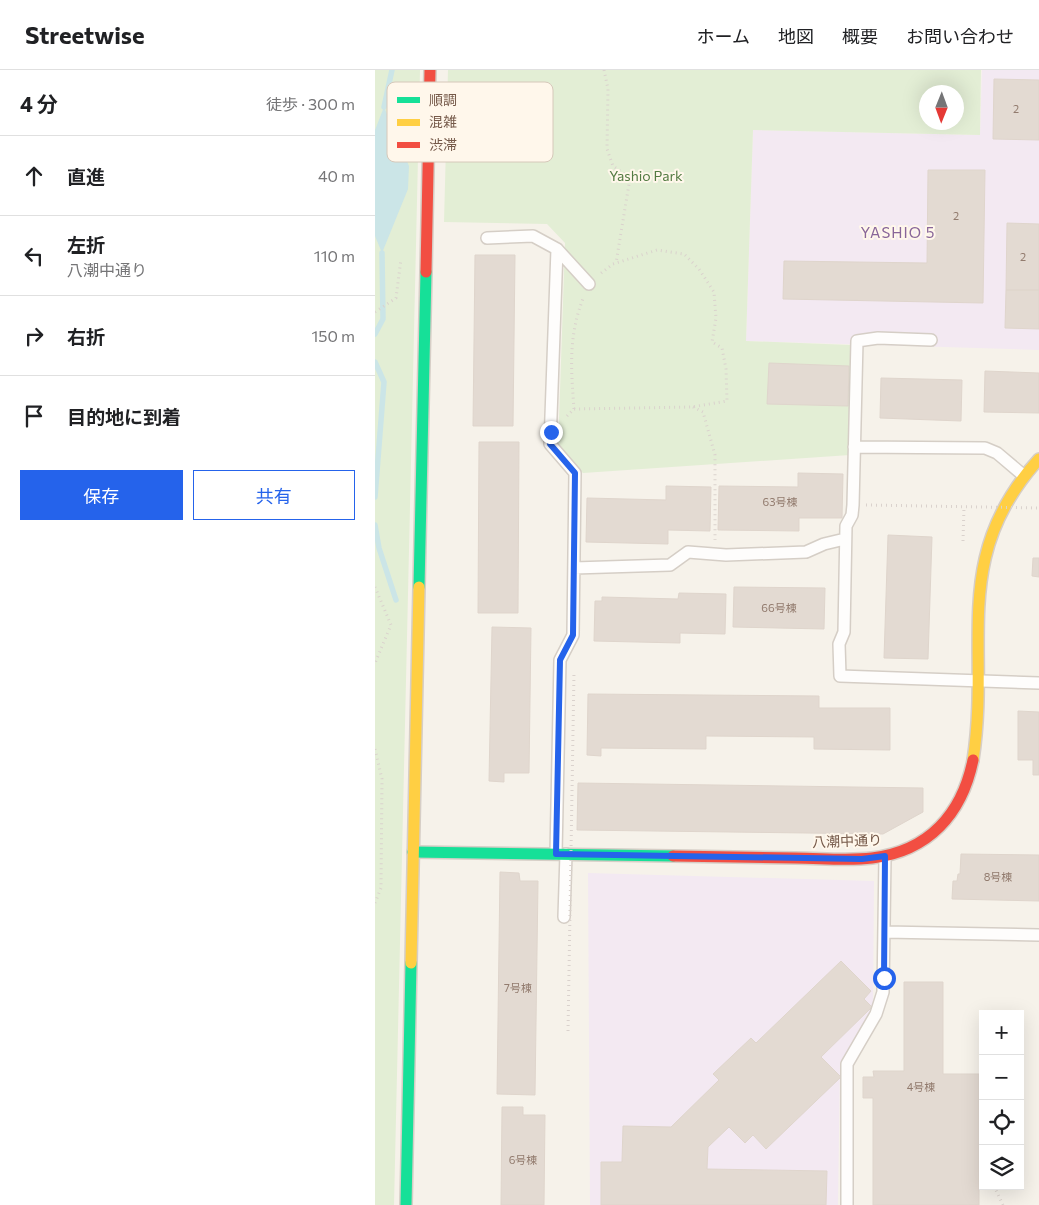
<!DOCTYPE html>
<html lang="ja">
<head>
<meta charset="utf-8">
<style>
  :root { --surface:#fff; --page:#f2f2f2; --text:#202124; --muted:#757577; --line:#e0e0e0; --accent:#2563eb }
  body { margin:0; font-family:Commissioner,"Noto Sans JP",sans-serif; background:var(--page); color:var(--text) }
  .controls { position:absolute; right:15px; bottom:15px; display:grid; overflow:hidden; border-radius:0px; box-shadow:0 5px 20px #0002 }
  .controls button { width:45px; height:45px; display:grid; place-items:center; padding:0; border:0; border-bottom:1px solid var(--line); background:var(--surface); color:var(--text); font:25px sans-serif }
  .compass { position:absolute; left:544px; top:15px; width:45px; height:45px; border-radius:50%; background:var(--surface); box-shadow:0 5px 20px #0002; rotate:181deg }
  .stop { position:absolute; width:15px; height:15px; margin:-11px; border:4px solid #2563eb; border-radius:50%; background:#fff }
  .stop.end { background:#2563eb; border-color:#fff; box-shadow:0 1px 5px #0008 }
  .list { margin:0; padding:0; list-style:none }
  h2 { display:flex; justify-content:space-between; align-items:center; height:65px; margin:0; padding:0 20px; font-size:21px }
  h2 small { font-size:16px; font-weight:400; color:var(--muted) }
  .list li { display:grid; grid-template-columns:32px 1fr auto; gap:15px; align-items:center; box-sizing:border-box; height:80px; padding:0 20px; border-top:1px solid var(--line) }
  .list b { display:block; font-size:19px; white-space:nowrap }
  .list p { margin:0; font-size:16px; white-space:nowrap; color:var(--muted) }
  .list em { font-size:16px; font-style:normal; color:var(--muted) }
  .actions { display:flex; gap:10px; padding:15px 20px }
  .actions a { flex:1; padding:11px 0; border:1px solid var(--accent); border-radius:0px; text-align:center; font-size:18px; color:var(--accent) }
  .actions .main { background:var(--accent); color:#fff }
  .icon { flex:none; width:28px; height:28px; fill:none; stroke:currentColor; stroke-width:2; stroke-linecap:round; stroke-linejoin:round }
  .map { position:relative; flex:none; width:664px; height:1135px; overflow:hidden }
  header { display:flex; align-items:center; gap:30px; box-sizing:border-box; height:70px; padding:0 25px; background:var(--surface); border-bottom:1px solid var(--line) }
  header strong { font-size:24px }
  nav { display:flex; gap:28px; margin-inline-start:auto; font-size:18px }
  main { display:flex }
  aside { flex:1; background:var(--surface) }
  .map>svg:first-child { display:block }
  .education { fill:#f3e9f2 }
  .green { fill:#e3eed5; fill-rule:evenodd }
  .water { fill:#cbe5e7 }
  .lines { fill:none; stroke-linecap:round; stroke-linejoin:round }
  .stream { stroke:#cbe5e7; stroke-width:5.5 }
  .building { fill:#e3dad2; stroke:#dfd5cc }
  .lane-casing { stroke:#d5cec6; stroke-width:14 }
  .fast-casing { stroke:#d6cec6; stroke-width:14 }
  .slow-casing { stroke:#d6cec6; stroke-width:14 }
  .jam-casing { stroke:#d6cec6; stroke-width:14 }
  .path { stroke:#dad2cd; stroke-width:3; stroke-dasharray:1 4; stroke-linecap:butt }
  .lane { stroke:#fefdfc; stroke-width:11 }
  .fast { stroke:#16e098; stroke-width:11 }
  .slow { stroke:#ffcf43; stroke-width:11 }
  .jam { stroke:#f24e42; stroke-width:11 }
  .path-bridge { stroke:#dad2cd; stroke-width:3; stroke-dasharray:1 4; stroke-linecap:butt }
  .route { stroke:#2563eb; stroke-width:6 }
  .labels { text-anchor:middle; stroke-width:4; stroke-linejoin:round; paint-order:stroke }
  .number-label { font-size:11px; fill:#927b6e }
  .park-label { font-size:14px; fill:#537b42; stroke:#fff7eb }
  .street-label { font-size:14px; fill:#755949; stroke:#fff7eb }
  .neighbourhood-label { font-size:15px; letter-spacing:1px; fill:#886599; stroke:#fff7eb }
  .key { fill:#fff7eb; stroke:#d6c8ba; stroke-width:1 }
  .key-label { font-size:14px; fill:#755949 }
</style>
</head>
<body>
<header>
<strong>Streetwise</strong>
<nav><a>ホーム</a><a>地図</a><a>概要</a><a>お問い合わせ</a></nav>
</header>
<main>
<aside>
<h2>4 分<small>徒歩 · 300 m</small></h2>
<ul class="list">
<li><svg class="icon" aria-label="ahead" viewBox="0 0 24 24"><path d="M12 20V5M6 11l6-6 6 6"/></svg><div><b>直進</b></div><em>40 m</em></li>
<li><svg class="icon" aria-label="left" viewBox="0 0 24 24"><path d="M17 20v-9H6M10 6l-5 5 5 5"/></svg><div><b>左折</b><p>八潮中通り</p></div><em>110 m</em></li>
<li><svg class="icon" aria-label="right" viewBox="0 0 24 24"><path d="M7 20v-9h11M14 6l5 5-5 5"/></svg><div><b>右折</b></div><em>150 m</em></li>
<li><svg class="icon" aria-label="arrive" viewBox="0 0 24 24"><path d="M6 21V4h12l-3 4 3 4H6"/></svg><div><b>目的地に到着</b></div></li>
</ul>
<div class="actions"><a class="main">保存</a><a>共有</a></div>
</aside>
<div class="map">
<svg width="664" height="1135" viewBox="0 0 664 1135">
  <rect width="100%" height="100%" fill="#f6f2ea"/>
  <path class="education" d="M607 0H664V280L371 271 378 60 605 65Z
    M213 803 499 811 498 941 465 993 463 1135H215Z"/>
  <path class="green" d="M0 0H45L19 1135H0Z
    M73 0H606L605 65 378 60 371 271 476 275 475 385 208 403 183 380 190 173 172 154 69 152ZM552 22H582V52H552Z"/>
  <path class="water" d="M9 37 34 96 33 119 7 183 0 166V60Z"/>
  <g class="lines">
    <path class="stream" d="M9 37 17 0
      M0 264 8 249 7 183
      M0 292 9 312 0 427
      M0 455 4 478 21 530"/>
  </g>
  <path class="building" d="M619 9 664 10V70L618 69Z
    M553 100H610L608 233 408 229 409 191 552 193Z
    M632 153 664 154V220H631Z
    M100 185H140L138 356H98Z
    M631 220H664V259L630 258Z
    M394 293 474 296 473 336 392 334Z
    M610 301 664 303V343L609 342Z
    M506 308 587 310 586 351 505 348Z
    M104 372H144L143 543H103Z
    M423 403 468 404 467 448H424V461L343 460 344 416 423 417Z
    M291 416 336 417 335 461 293 460V474L211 472 212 428 291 430Z
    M513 465 557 467 553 589 509 588Z
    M658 488H664V507L657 506Z
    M359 517 450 518 449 559 358 557Z
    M304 523 351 524 350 564 305 563V573L219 571 220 531H227V527L303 529Z
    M117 557 156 558 154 703H129V712L114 711Z
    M213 624 444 626V638H515V680L439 679V667L331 666V679L226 678V686L212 685Z
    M643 641 664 642V705H658V690H643Z
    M203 713 548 718V742L508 764 202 760Z
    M586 784 664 785V831L577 829 578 811H582L583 804H585Z
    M125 802 144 803 145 811H163L160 1025 122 1024Z
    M466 891 496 921 489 929 497 937 446 987 466 1007 391 1079 378 1065 370 1073 354 1057 333 1077 332 1099 452 1101 451 1135H226V1092H247L248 1056 296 1057 344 1010 338 1004 376 968 381 973Z
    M529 912H568V1004H604V1135H498V1028H488V1007H499L498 1001H529Z
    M127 1037H148V1045H170L169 1135H126Z"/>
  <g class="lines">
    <g class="lane-casing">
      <path id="lane" d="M112 168 158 166 182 179 175 374 200 403 198 565 185 590 181 784
        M182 179 214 214
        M556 270 503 268 482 271 478 435 477 445 471 456 469 562 464 574 465 606 664 613
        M479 377 610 378 622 383 648 405
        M199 498 295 495 313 482 351 485 431 482 449 474 470 469
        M189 847 191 784
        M510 862 664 865
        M472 1135V994L501 944 508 922 510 787"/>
    </g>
    <g class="fast-casing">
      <path id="fast" d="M44 517 51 202
        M38 782 298 786
        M31 1135 36 893"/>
    </g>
    <g class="slow-casing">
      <path id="slow" d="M598 690C616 574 574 488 664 389
        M36 893 44 517"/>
    </g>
    <g class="jam-casing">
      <path id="jam" d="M51 202 55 0
        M298 786C339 787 379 787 420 788 445 788 472 791 497 788 554 781 587 744 598 690"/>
    </g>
    <path class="path" d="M229 0 233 19 232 79 238 96 255 108 241 193
      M0 242 21 228 26 189
      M318 337 328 342 340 385V470
      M199 339C196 298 193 266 209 226
      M192 346 199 339 317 337 352 331 351 299 347 278 337 272 341 248 339 222 324 199 309 184 282 180 238 194 225 204
      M588 471 589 437
      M0 517 16 555 0 593
      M0 679 7 709 6 818 0 833
      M619 1116 628 1135"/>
    <use href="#lane" class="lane"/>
    <use href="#fast" class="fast"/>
    <use href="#slow" class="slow"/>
    <use href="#jam" class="jam"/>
    <path class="path-bridge" d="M491 435 664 438
      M193 961 199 602"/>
  </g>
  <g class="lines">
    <path class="route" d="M176 362 175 374 200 403 198 565 185 590 181 784 487 789 510 786 509 908"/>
  </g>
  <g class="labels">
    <g class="number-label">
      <text x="641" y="43">2</text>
      <text x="581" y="150">2</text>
      <text x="648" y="191">2</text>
      <text x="405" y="436">63号棟</text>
      <text x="404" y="542">66号棟</text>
      <text x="623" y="811">8号棟</text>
      <text x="143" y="922">7号棟</text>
      <text x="546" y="1021">4号棟</text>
      <text x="148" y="1094">6号棟</text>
    </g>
    <g class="park-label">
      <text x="271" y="111">Yashio Park</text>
    </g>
    <g class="street-label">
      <text transform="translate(472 771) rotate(-2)" y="5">八潮中通り</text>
    </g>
    <g class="neighbourhood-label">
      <text x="523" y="168">YASHIO 5</text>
    </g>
  </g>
  <rect x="12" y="12" width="166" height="80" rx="8" class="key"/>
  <rect x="22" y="27" width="23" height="6" fill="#16e098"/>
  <rect x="22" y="49" width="23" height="7" fill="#ffcf43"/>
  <rect x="22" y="72" width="23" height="6" fill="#f24e42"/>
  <g class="key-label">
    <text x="54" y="35">順調</text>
    <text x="54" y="57">混雑</text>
    <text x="54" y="80">渋滞</text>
  </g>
</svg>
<div class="controls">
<button>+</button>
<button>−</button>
<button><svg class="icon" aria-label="locate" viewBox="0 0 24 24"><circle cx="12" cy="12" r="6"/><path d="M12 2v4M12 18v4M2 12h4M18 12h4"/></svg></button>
<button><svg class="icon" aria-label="layers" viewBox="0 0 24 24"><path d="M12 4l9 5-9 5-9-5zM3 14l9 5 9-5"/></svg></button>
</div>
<svg class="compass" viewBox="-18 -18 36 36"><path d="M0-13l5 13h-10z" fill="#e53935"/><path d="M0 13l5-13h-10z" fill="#757577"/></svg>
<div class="stop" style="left:509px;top:908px"></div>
<div class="stop end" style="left:176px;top:362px"></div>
</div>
</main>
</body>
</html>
